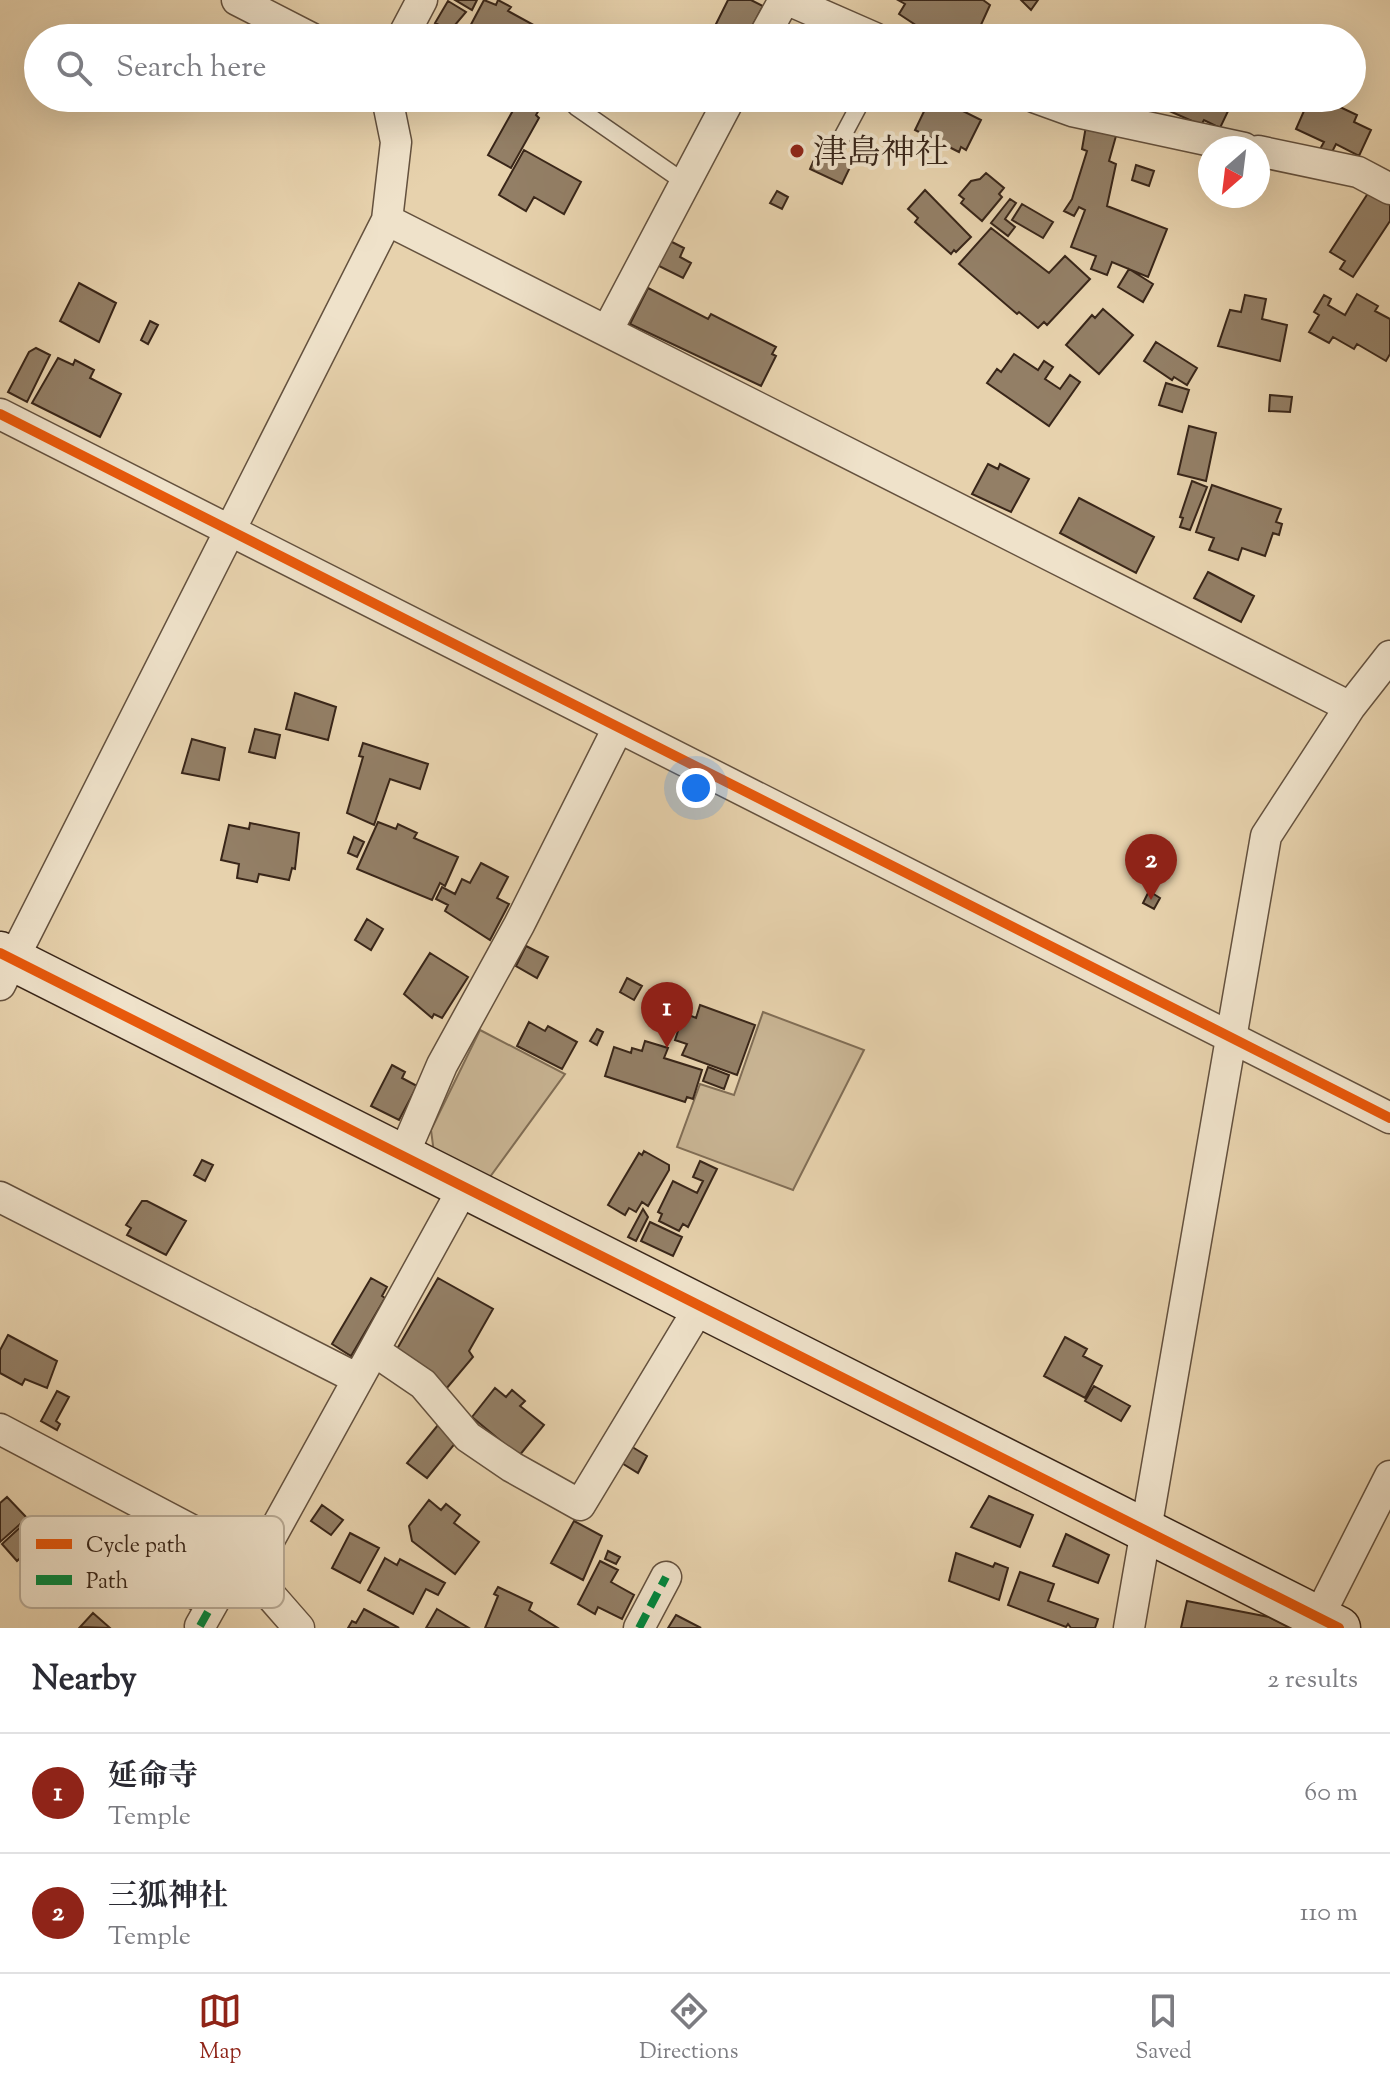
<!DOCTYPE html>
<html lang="en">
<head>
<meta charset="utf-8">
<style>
  :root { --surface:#fff; --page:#f7f7f7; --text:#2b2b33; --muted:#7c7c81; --line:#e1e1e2; --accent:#8f2418 }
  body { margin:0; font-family:"Sorts Mill Goudy","Noto Serif JP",serif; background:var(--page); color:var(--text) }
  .compass { position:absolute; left:1198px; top:136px; width:72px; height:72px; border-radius:50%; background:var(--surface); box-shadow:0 8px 32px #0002; rotate:208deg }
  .you { position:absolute; left:696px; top:788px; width:28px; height:28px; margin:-20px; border:6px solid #fff; border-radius:50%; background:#1a73e8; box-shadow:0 0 0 12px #1a73e833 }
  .badge { display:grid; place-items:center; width:52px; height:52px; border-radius:50%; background:var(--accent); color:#fff; font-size:26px; font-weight:700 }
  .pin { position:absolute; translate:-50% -66px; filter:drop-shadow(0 2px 4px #0008) }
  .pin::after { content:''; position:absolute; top:42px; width:28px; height:24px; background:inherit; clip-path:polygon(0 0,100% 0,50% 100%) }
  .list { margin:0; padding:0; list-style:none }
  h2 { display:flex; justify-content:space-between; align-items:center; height:104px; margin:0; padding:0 32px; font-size:34px }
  h2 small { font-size:26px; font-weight:400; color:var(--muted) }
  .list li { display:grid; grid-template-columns:52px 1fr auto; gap:24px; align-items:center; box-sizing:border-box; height:120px; padding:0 32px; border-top:2px solid var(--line) }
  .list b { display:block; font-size:30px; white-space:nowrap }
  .list p { margin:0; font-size:26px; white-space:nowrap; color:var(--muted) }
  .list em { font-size:26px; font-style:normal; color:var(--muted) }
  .icon { flex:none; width:44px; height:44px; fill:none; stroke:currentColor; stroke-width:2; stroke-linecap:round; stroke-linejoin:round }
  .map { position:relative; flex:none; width:1390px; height:1628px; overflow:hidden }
  .search { position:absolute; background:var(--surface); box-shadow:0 8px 32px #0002; left:24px; right:24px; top:24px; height:88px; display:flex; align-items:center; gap:20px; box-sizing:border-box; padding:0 28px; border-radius:44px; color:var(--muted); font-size:30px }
  .sheet { height:344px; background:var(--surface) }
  nav { display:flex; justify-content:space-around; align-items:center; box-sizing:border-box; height:112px; border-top:2px solid var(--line); background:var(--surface); font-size:22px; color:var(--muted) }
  nav a { display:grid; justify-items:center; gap:4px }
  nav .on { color:var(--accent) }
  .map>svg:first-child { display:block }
  .green { fill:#c9b594; stroke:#816e56; stroke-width:2 }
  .building { fill:#937f66; stroke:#392619; stroke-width:2 }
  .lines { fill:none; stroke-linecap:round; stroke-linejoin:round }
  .lane-casing { stroke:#64513e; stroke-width:19 }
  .street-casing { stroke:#64513e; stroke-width:33 }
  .secondary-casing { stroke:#392619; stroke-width:45 }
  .lane { stroke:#efe2ca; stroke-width:16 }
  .street { stroke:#efe2ca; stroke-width:30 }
  .secondary { stroke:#efe2ca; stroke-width:42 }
  .quiet { stroke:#00873e; stroke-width:8; stroke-dasharray:16 8; stroke-linecap:butt }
  .cycleway-casing { stroke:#efe2ca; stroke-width:15 }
  .cycleway { stroke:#e8590c; stroke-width:10 }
  .poi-dot { fill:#8f2418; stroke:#efe2ca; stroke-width:3 }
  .labels { text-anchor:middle; stroke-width:8; stroke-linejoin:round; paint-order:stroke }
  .poi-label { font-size:34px; fill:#392619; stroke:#efe2ca; text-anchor:start }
  .key { fill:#efe2ca; stroke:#b8aa95; stroke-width:2 }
  .key-label { font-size:22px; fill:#392619 }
</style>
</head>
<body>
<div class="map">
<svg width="1390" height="1628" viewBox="0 0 1390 1628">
  <rect width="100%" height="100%" fill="#e7d2ad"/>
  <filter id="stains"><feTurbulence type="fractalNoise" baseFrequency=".0025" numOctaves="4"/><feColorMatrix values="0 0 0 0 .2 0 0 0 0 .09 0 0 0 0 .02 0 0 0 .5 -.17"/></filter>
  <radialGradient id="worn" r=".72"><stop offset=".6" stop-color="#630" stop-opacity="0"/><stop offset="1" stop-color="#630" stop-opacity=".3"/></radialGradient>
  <path class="green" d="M763 1012 864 1050 793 1190 677 1147 700 1084 734 1095Z
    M480 1030 565 1074 487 1181 434 1153 431 1130Z"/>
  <path class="building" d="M455 0H477L472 10Z
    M484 0 496 5 498 0 511 7 508 11 543 30 538 38H468L467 32Z
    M728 0H751L763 6 746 38 715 26Z
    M898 0H983L990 5 975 38H957L940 26 934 37 899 14 905 4Z
    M1021 0H1038L1031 10Z
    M448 1 466 12 450 31 435 23Z
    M520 98H546L536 115 539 118 511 168 488 155Z
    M1140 98H1215L1230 107 1220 128 1204 120 1201 125Z
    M930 99 943 106 945 102 981 120 966 150 961 147 959 152 915 130Z
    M1325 100 1357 115 1354 122 1371 130 1359 156 1336 144 1331 154 1320 149 1324 142 1296 129 1307 104 1320 110Z
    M1086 126 1116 136 1109 161 1116 164 1107 206 1167 229 1148 277 1112 262 1107 275 1091 269 1096 256 1071 247 1085 210 1079 207 1074 216 1064 211 1072 199 1087 151 1082 149Z
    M819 148 852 163 842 184 810 169Z
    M524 150 581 182 564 214 534 197 526 211 499 195Z
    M1136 165 1154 171 1149 186 1132 180Z
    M986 173 1004 188 999 194 1002 197 982 221 961 203 964 199 959 195 971 181 980 179Z
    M1372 187 1390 198V221L1353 277 1340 269 1345 261 1330 252Z
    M925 190 971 237 956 252 954 250 951 254 915 222 918 218 908 209Z
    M777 191 788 197 782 209 770 203Z
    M1010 199 1016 203 1005 219 1015 227 1008 236 991 223Z
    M1022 204 1053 222 1043 238 1012 220Z
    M991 228 1049 273 1065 256 1090 279 1047 325 1044 322 1038 328 1019 312 1017 314 959 264Z
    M670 241 684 248 680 257 691 263 683 278 657 265Z
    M1129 269 1153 284 1143 302 1118 287Z
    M79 283 116 303 99 342 60 321Z
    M648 288 708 319 711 314 776 347 772 354 776 356 761 386 630 324Z
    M1357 294 1378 306 1375 311 1390 319V354L1386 361 1357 344 1354 349 1333 337 1329 343 1309 332 1319 315 1314 312 1324 295 1331 299 1328 305 1345 315Z
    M1245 295 1266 299 1262 319 1287 325 1280 361 1218 346 1230 310 1241 312Z
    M1103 309 1133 335 1099 374 1066 345 1092 315 1095 318Z
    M150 321 158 325 148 344 141 340Z
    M1156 342 1197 368 1187 385 1174 377 1172 380 1144 361Z
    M36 348 50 355 27 402 8 392 29 352Z
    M1014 354 1038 370 1044 361 1053 367 1045 379 1060 389 1070 375 1080 382 1049 426 987 383 997 369 1001 372Z
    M58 358 73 365 75 360 94 370 90 378 121 394 100 437 32 403Z
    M1166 383 1189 390 1182 412 1159 405Z
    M1270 395 1292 397 1290 412 1269 411Z
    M1189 426 1216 433 1206 481 1178 474Z
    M988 464 998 469 1000 464 1029 479 1011 512 972 494Z
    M1192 481 1207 487 1190 530 1180 527 1183 518 1180 517Z
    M1212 485 1281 509 1276 522 1282 524 1279 535 1273 533 1265 556 1242 548 1238 560 1209 550 1214 538 1196 532Z
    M1079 498 1154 537 1136 573 1060 533Z
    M1208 572 1254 596 1241 622 1194 598Z
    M295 693 336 707 328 740 286 729Z
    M255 729 280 735 275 758 249 752Z
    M192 739 225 748 219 780 182 773Z
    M363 743 428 764 420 789 390 779 374 825 347 813 363 757 359 756Z
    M378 822 396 829 398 824 417 833 414 838 458 857 445 886 440 883 432 900 357 869Z
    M250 823 299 833 295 869 292 868 289 880 259 874 257 882 237 878 239 864 221 860 229 825 249 829Z
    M354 837 364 842 357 857 348 853Z
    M481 863 508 877 497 898 509 904 490 940 445 911 448 905 436 899 442 887 455 894 462 879 470 883Z
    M1149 891 1160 898 1154 909 1143 903Z
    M367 919 383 929 371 950 355 940Z
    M526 946 548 957 537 978 516 966Z
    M430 953 468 977 442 1018 434 1014 432 1018 404 994Z
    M627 978 642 986 634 1000 620 992Z
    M700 1005 755 1025 737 1075 682 1055 687 1044 675 1040 684 1013 696 1018Z
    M529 1022 545 1031 548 1026 577 1042 562 1069 517 1046Z
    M597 1029 603 1032 597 1045 590 1041Z
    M645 1041 668 1048 664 1058 702 1070 693 1099 687 1097 685 1102 605 1076 614 1047 631 1053 632 1048 642 1051Z
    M392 1065 405 1072 402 1078 417 1086 399 1120 371 1106Z
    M708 1067 729 1075 724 1089 703 1081Z
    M644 1151 669 1165V1170L648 1206 642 1202 636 1212 629 1208 625 1215 608 1205 639 1153 642 1155Z
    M202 1160 213 1165 205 1181 194 1175Z
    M700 1161 717 1169 688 1227 683 1224 679 1231 659 1221 662 1214 658 1212 673 1181 697 1193 703 1181 693 1177Z
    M142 1201H147L186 1221 166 1255 127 1235 131 1228 126 1225Z
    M643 1209 648 1217 636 1241 628 1237Z
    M650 1222 682 1237 673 1256 641 1241Z
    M371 1278 387 1287 382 1296 385 1298 351 1356 332 1344Z
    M438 1278 493 1309 469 1351 473 1357 446 1389 397 1349Z
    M8 1335 57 1361 47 1388 25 1379 22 1385 0 1373V1350Z
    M1065 1337 1087 1349 1083 1356 1102 1366 1085 1398 1044 1376Z
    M1094 1386 1130 1406 1121 1421 1085 1401Z
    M495 1388 506 1397 512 1390 525 1401 520 1406 544 1425 519 1456 472 1417Z
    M57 1391 69 1397 56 1421 60 1424 57 1430 41 1421Z
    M438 1425 457 1441 427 1478 407 1463Z
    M629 1445 647 1456 638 1473 620 1462Z
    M989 1496 1033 1515 1020 1547 971 1527Z
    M7 1497 27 1518 0 1542V1503Z
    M429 1500 441 1510 446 1504 460 1515 454 1523 479 1542 455 1574 412 1541 409 1526Z
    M322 1505 343 1520 331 1535 311 1521Z
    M27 1521 32 1526 29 1550 17 1561 2 1544Z
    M574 1521 602 1536 583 1580 551 1563Z
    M350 1533 379 1548 360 1583 332 1568Z
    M1066 1534 1109 1555 1098 1583 1053 1566Z
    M608 1551 620 1557 616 1564 605 1559Z
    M956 1553 993 1567 995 1563 1008 1568 999 1600 949 1581Z
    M385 1558 397 1565 400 1559 445 1583 438 1595 426 1589 413 1614 368 1590Z
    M600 1561 618 1570 611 1582 634 1595 622 1619 598 1607 595 1614 578 1604Z
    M176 1562 213 1581 196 1611 158 1596Z
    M1020 1572 1054 1584 1048 1601 1098 1619 1095 1628H1071L1068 1624 1066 1627 1008 1605Z
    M498 1587 532 1603 529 1610 558 1628H485L498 1596 494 1594Z
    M1187 1601 1269 1617 1290 1628H1181Z
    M364 1609 399 1628H348L352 1621 356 1623Z
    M437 1609 469 1628H426Z
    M93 1613 110 1628 80 1627Z
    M676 1615 701 1628H668Z"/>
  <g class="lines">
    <g class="lane-casing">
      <path id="lane" d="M576 107 684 182
        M839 143 863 98"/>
    </g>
    <g class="street-casing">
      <path id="street" d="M237 0 311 38
        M788 0 875 38
        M402 38 422 0
        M763 38 784 0
        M1036 98 1072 111 1244 148
        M1258 151 1358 172 1390 189
        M387 220 1350 707
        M607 331 730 98
        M0 414 1390 1118
        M0 985 387 220 396 142 387 98
        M403 1156 442 1065 519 925 618 728
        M0 1197 358 1379
        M376 1352 423 1384 468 1437 512 1467 580 1505 699 1308
        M0 1429 256 1564
        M1319 1616 1390 1476
        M200 1626 240 1555
        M299 1628 257 1580 256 1564 464 1187
        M639 1628 666 1577
        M1129 1628 1266 836 1350 707 1390 656"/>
    </g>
    <g class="secondary-casing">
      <path id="secondary" d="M0 953 1339 1628"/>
    </g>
    <use href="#lane" class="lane"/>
    <use href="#street" class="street"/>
    <use href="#secondary" class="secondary"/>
    <path class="quiet" d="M200 1626 240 1555
      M639 1628 666 1577"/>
    <g class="cycleway-casing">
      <path id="cycleway" d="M0 414 1390 1118
        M0 953 1339 1628"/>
    </g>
    <use href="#cycleway" class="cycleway"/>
  </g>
  <circle class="poi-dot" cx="797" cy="151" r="8"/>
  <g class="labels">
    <g class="poi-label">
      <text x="813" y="163">津島神社</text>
    </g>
  </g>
  <rect x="20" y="1516" width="264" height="92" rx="12" class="key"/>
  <rect x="36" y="1539" width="36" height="10" fill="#e8590c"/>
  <rect x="36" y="1575" width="36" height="10" fill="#00873e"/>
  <g class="key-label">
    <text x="86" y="1552">Cycle path</text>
    <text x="86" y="1588">Path</text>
  </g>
  <rect width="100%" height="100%" filter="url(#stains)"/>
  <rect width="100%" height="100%" fill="url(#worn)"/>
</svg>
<svg class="compass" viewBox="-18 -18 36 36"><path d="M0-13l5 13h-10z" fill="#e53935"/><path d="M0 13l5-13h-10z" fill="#7c7c81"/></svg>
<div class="you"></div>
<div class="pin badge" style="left:667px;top:1048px">1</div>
<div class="pin badge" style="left:1151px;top:900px">2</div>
<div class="search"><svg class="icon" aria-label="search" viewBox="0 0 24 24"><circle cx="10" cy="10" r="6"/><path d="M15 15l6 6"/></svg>Search here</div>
</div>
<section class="sheet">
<h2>Nearby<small>2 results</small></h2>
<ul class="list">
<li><span class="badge">1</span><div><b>延命寺</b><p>Temple</p></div><em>60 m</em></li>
<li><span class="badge">2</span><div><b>三狐神社</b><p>Temple</p></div><em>110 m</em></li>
</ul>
</section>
<nav>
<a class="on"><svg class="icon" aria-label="map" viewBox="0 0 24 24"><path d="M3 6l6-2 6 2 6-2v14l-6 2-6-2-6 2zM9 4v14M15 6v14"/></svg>Map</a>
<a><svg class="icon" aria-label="directions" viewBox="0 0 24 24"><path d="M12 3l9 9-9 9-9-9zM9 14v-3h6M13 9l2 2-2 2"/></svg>Directions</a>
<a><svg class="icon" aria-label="saved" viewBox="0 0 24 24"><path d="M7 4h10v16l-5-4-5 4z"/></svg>Saved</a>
</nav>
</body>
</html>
